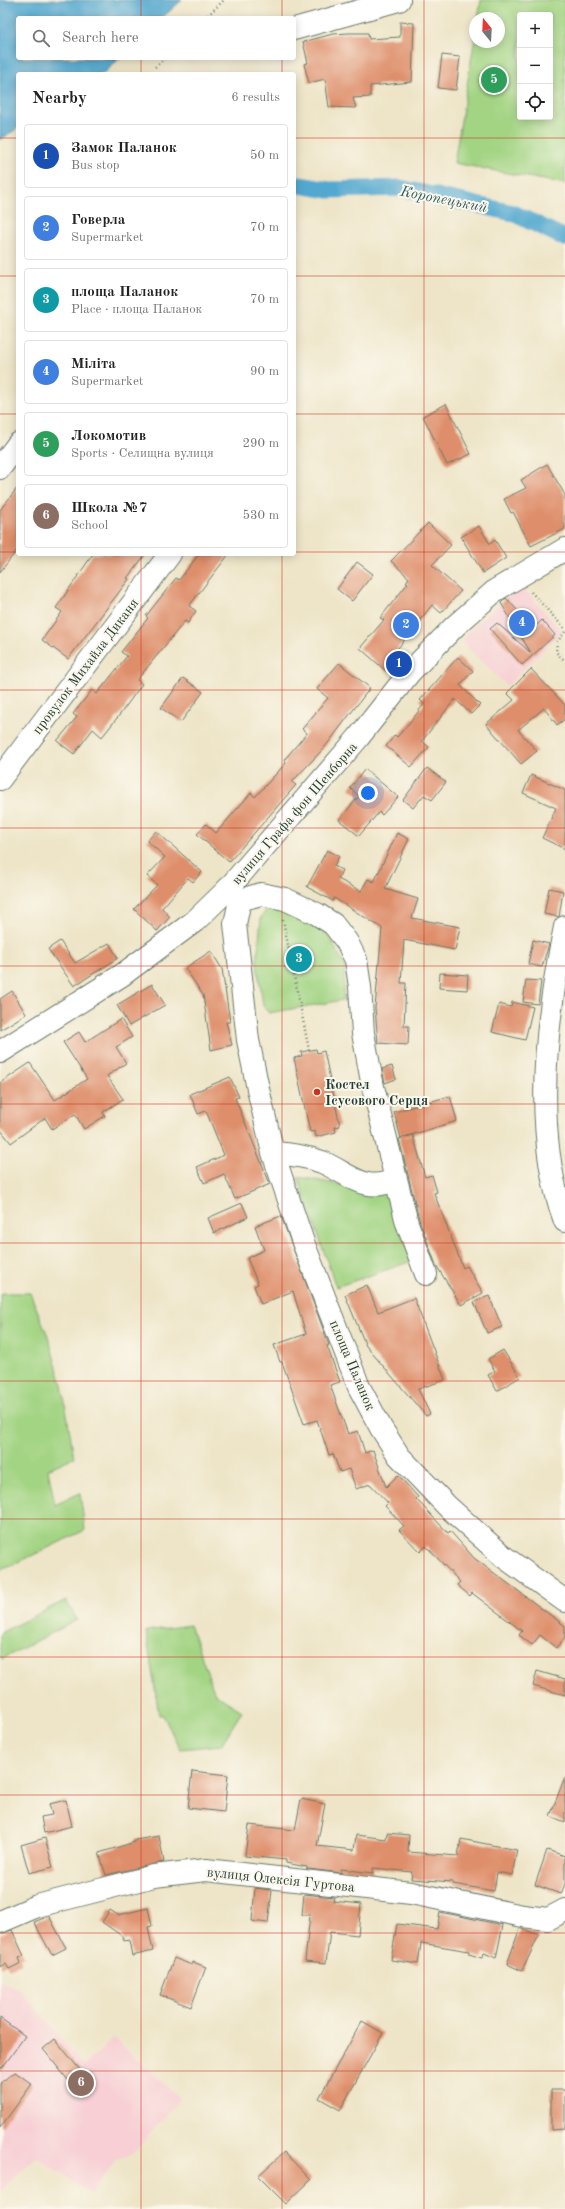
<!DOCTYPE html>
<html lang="en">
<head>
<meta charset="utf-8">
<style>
  :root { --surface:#fff; --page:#f6f6f6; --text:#222; --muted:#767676; --line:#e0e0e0; --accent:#ea580c }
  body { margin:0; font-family:"Old Standard TT",serif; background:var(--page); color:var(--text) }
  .controls { position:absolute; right:12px; top:12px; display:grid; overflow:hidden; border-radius:4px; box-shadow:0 2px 10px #0003 }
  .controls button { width:36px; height:36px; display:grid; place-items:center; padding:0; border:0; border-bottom:1px solid var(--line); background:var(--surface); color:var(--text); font:20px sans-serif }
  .compass { position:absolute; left:469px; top:12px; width:36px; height:36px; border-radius:50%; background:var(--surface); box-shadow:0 2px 10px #0003; rotate:342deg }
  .you { position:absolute; left:368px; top:793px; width:14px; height:14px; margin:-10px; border:3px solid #fff; border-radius:50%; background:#1a73e8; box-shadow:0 0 0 6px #1a73e833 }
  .badge { display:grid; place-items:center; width:26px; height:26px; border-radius:50%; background:var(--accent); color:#fff; font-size:13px; font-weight:700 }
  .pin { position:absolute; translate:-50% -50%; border:2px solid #fff; box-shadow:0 1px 4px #0006 }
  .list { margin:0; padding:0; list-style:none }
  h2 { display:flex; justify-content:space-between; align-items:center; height:52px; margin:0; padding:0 16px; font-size:17px }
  h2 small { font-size:13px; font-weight:400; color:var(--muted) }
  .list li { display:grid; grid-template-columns:26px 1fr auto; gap:12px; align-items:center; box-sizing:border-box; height:64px; margin:0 8px 8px; padding:0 8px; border:1px solid var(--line); border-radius:4px }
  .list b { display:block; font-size:15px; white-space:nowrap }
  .list p { margin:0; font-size:13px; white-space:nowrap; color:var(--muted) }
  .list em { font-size:13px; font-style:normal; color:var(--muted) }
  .icon { flex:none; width:22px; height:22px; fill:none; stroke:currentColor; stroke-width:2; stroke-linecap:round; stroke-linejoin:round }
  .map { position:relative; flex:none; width:565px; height:2209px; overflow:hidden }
  .search { position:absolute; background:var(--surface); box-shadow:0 2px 10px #0003; left:16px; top:16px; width:280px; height:44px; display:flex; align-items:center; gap:10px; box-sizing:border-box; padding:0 14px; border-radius:4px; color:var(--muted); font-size:15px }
  .panel { position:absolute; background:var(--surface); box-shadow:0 2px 10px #0003; left:16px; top:72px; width:280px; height:484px; border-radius:4px }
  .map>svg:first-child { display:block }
  .built { fill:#f7cfd4 }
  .green { fill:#a3d483; stroke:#61885c; fill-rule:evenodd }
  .water { fill:#53a8cf; stroke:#397282 }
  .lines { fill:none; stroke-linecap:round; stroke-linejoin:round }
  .canal { stroke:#53a8cf; stroke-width:17 }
  .building { fill:#de8e6b }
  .minor-casing { stroke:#677868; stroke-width:24 }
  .highway-casing { stroke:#677868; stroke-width:24 }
  .path { stroke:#677868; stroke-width:2.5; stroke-dasharray:1 3; stroke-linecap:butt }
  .minor { stroke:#fff; stroke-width:22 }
  .highway { stroke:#fff; stroke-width:22 }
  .grid { fill:none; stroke:#c8321e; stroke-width:1; stroke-opacity:0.55 }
  .poi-dot { fill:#c8321e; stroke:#fbf7ec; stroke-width:1.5 }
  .labels { text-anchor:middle; stroke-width:4; stroke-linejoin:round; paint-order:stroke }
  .street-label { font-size:14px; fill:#1f3d34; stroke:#fbf7ec }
  .poi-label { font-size:14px; font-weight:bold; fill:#1f3d34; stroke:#fbf7ec; text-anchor:start }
  .water-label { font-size:15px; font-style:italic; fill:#2f5d62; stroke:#fbf7ec }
</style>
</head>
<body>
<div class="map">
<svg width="565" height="2209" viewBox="0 0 565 2209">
  <rect width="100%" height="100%" fill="#fbf7ec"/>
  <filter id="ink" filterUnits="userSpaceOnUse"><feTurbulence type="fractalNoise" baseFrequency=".025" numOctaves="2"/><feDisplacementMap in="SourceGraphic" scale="8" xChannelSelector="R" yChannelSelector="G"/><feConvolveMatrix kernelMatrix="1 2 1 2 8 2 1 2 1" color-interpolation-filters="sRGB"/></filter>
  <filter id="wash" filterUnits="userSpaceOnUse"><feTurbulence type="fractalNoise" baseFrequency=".012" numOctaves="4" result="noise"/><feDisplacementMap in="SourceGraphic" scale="16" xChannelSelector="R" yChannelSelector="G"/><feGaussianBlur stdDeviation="0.9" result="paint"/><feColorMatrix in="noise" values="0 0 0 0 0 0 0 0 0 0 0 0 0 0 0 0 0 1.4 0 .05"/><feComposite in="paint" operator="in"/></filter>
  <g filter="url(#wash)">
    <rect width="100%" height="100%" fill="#eee5c8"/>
    <path class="built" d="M523 588 562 631 507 686 462 642 472 628 510 595Z
      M0 1980 20 1990 84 2066 114 2038 180 2099 133 2153 115 2161 90 2194 36 2157 0 2191Z"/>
    <path class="green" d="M481 0H565V184L454 163 475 37V42H499V18H478ZM520 15H550V117H520Z
      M283 905 328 935 345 966 343 1000 269 1013 263 1006 257 963 261 917 269 907Z
      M298 1177 386 1193 412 1261 336 1287Z
      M4 1293H30L48 1336 62 1385 74 1457 48 1469 55 1505 80 1493 85 1530 0 1571V1294Z
      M66 1600 77 1620 2 1659 0 1655V1633Z
      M190 1625 215 1694 242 1711 221 1745 180 1749 163 1715H159L146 1631Z"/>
    <path class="water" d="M0 0H182L162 18H18V58H120L103 74H18V128L0 140Z"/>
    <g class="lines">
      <path class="canal" d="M294 184 329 190 400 188 513 213 565 238"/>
    </g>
    <g id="blocks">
      <path class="building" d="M400 22 414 23 412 82 370 86V97L353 98 356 108 329 107 325 79 309 83 304 64 308 63 303 42 333 34 349 33H368L369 39 400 37Z
        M442 55 460 57 456 90 438 88Z
        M446 404 471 454 447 465 423 416Z
        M547 464 565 495V529L531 546 513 512 511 513 504 499 526 488 521 480Z
        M18 487V549L0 572V510Z
        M428 523 451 545 432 565 461 591 441 613 432 605 391 657 396 661 387 672 360 648 384 620 380 618 408 583 406 582 409 578 391 561Z
        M479 526 490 544 495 540 506 558 483 573 461 537Z
        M93 554H146L127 578 129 579 68 659 42 640 62 612 56 608Z
        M199 554H229L189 606 196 611 188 623 185 621 137 680 142 684 121 713 102 737 93 729 74 754 57 741 77 717 73 714 92 690 97 694 127 656 121 652 148 618 146 616 176 578 179 580Z
        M357 562 373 574 352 601 337 589Z
        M506 598 534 628 542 620 555 635 522 665 490 629 497 623 531 653 501 603Z
        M458 657 473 671 460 685 480 705 471 714 455 699 422 741 429 747 411 767 386 746 395 735 397 737 415 716 424 704 420 700Z
        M339 663 370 688 325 747 292 782 296 785 229 862 197 834 206 824 216 833 251 793 255 797 286 763 284 760 307 733 302 729 328 698 317 689Z
        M531 669 565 705V719L557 725 544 708 518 730 537 751 521 764 486 724 514 700 507 693Z
        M183 678 203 692 181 722 161 708Z
        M427 768 446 782 432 800 424 795 413 808 403 800Z
        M365 769 398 797 382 815 379 812 359 836 339 820 359 796 350 788Z
        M531 775 565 790V849L542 838 556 808 523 793Z
        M156 831 202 872 193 882 188 878 162 908 170 917 157 931 134 909 157 885 147 876 165 857 147 841Z
        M397 833 409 839 385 889 418 899 412 918 460 927 455 950 404 940 401 983H406L404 1026H409L408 1045 378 1043 375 1008 382 928 334 898 333 901 307 887 327 850 339 856 334 866 342 870 338 879 361 891 368 879 374 882Z
        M549 888 563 891 559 917 544 914Z
        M533 940 549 944 542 967 528 964Z
        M60 941 75 963 109 943 118 958 74 986 48 949Z
        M211 951 222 969 230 1022H226L232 1045 211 1050 203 995 185 968Z
        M440 973 468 975 467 990 439 988Z
        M526 980 541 981 538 1004 523 1002Z
        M152 984 165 1005 129 1026 117 1005Z
        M12 991 26 1014 0 1030V999Z
        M512 1002 533 1007 525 1040 492 1032 499 1004 511 1007Z
        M121 1019 132 1037 116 1047 126 1063 107 1076 123 1099 103 1112 105 1116 84 1129 75 1114 52 1129 45 1118 11 1143 0 1129V1083L30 1063 55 1100 87 1079 63 1042 79 1032 85 1042Z
        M316 1049 317 1053 324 1051 340 1126 335 1127 336 1132 316 1137 315 1131 310 1132 294 1058 302 1056 301 1052Z
        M392 1066 396 1079 385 1083 382 1069Z
        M230 1077 239 1097 235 1098 270 1184 235 1199 224 1174 204 1183 197 1167 224 1155 206 1111 198 1114 190 1094Z
        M450 1096 457 1121 401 1138 394 1112Z
        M413 1135 425 1177 432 1175 437 1192 434 1193 463 1268 467 1266 483 1293 461 1305 436 1265 419 1219 399 1139Z
        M242 1203 248 1217 214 1233 208 1218Z
        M281 1216 329 1345 327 1346 340 1382 330 1385 348 1434 358 1431 365 1453 373 1450 386 1487 398 1475 418 1497 416 1499 448 1533 450 1531 474 1558 565 1626V1637L556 1648 540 1635 532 1645 519 1635 522 1631 472 1593 470 1596 457 1585 460 1582 426 1546 420 1552 399 1530 404 1526 385 1506 388 1503 370 1484 356 1489 349 1469 340 1472 333 1454 329 1455 317 1420 304 1424 282 1362H280L274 1345 306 1334 293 1291 261 1304 254 1286 258 1284 247 1258 264 1250 255 1226Z
        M367 1285 378 1312 414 1298 445 1380 418 1389 430 1414 426 1416 366 1346 345 1295Z
        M489 1296 502 1327 487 1333 474 1302Z
        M503 1350 520 1377 497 1391 488 1375 495 1371 488 1359Z
        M537 1671 565 1679V1695L533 1686Z
        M192 1771 228 1775 224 1812 188 1808Z
        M564 1779H565V1822L550 1816Z
        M301 1799 325 1804 317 1846 354 1850 356 1835 386 1839 387 1833 409 1835 408 1852 458 1856 461 1839 517 1850 512 1875 497 1872 494 1891 453 1884V1882L411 1879 412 1872 373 1868V1873L341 1869V1873L307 1869V1867L286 1863V1860L245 1856 249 1825 295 1830Z
        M66 1800 72 1826 44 1833 41 1817 52 1815 49 1804Z
        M159 1836 164 1862 106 1875 99 1853 135 1842V1840Z
        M45 1838 53 1867 29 1873 21 1845Z
        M547 1850 565 1856V1884L561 1894 535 1885Z
        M255 1888 272 1890 268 1923 252 1921Z
        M304 1894 334 1897 333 1901 361 1904 358 1935 330 1932 326 1963 305 1961 310 1915H302Z
        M148 1908 152 1926 148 1927 153 1951 132 1956 129 1940 124 1941 122 1936 102 1922 110 1910 118 1915Z
        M440 1912 503 1925 496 1958 484 1953 482 1958 469 1954V1951L421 1943 418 1964 391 1960 397 1924 437 1929Z
        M49 1916 66 1948 52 1955 34 1922Z
        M520 1928 539 1935 522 1971 507 1964Z
        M12 1930 24 1956 19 1958 21 1963 9 1969 6 1964 0 1967V1934Z
        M174 1958 192 1965 193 1962 206 1967 191 2007 160 1995Z
        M0 2018 25 2036 0 2071Z
        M362 2021 383 2033 340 2110 319 2098Z
        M55 2039 80 2070 68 2080 43 2049Z
        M15 2072 32 2084 0 2128V2084Z
        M551 2090H565V2129L551 2130Z
        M284 2152 311 2180 286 2204 258 2176Z"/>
    </g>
  </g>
  <g filter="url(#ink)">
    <use href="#blocks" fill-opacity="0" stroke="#677868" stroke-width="1"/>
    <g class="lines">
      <g class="minor-casing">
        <path id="minor" d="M294 29 399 0
          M0 468 18 444
          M0 779 170 554
          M227 890 240 900 235 924 248 1040 258 1089 273 1153 303 1242 359 1387 381 1428 399 1456 448 1507 504 1557 565 1601
          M240 900 261 894 285 899 317 914 333 924 347 942 356 960 360 987 363 1033 373 1087 407 1223 426 1274
          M565 927C546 1017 532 1133 565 1221
          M273 1153C290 1154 306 1156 322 1162 348 1173 366 1195 395 1179
          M0 1922 37 1906 154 1876 206 1870 411 1893 523 1916 548 1919 565 1910"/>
      </g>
      <g class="highway-casing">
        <path id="highway" d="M0 1052 122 975 195 921 227 890 358 738 410 672 455 626 496 590 565 549"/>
      </g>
      <path class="path" d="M205 18 224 0
        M155 67 165 58
        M531 592 565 629
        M565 632 557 642 556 652 565 661
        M283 920 309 1050"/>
      <use href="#minor" class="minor"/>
      <use href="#highway" class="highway"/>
    </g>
  </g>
  <path class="grid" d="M141 0V18M282 0V18M424 0V2209M141 58V74M282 58V74M0 138H18M294 138H565M0 276H18M294 276H565M0 414H18M294 414H565M0 552H18M294 552H565M141 554V2209M282 554V2209M0 690H565M0 828H565M0 966H565M0 1104H565M0 1243H565M0 1381H565M0 1519H565M0 1657H565M0 1795H565M0 1933H565M0 2071H565"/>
  <circle class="poi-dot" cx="317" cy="1092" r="4"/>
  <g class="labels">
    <g class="street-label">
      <text transform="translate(85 666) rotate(-53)" y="5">провулок Михайла Диканя</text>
      <text transform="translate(294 813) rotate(-49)" y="5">вулиця Графа фон Шенборна</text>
      <text transform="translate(353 1365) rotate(67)" y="5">площа Паланок</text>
      <text transform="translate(281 1879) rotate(6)" y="5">вулиця Олексія Гуртова</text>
    </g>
    <g class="poi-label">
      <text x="325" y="1089">Костел<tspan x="325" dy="16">Ісусового Серця</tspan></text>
    </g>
    <g class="water-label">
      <text transform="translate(444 199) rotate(11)" y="5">Коропецький</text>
    </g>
  </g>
</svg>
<div class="controls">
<button>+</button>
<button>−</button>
<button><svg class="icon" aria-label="locate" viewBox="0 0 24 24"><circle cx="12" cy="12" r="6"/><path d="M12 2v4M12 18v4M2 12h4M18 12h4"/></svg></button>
</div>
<svg class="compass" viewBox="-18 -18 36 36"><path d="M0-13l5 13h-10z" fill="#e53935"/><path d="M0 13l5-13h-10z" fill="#767676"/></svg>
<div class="you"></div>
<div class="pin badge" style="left:399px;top:664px;background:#1a4fb4">1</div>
<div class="pin badge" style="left:406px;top:625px;background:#3f7fe0">2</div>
<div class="pin badge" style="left:299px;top:959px;background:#0f9aa8">3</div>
<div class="pin badge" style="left:522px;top:623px;background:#3f7fe0">4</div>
<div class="pin badge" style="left:494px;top:80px;background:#2e9e5b">5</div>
<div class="pin badge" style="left:81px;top:2083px;background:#8d6e63">6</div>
<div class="search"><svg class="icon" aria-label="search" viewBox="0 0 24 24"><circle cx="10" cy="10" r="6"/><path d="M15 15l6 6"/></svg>Search here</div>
<section class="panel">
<h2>Nearby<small>6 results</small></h2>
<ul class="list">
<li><span class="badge" style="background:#1a4fb4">1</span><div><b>Замок Паланок</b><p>Bus stop</p></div><em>50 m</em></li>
<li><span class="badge" style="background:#3f7fe0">2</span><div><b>Говерла</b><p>Supermarket</p></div><em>70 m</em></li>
<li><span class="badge" style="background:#0f9aa8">3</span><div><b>площа Паланок</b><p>Place · площа Паланок</p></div><em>70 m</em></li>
<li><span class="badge" style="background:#3f7fe0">4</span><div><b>Міліта</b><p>Supermarket</p></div><em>90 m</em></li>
<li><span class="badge" style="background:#2e9e5b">5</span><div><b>Локомотив</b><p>Sports · Селищна вулиця</p></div><em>290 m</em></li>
<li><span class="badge" style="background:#8d6e63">6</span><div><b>Школа №7</b><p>School</p></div><em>530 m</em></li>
</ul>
</section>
</div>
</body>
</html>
